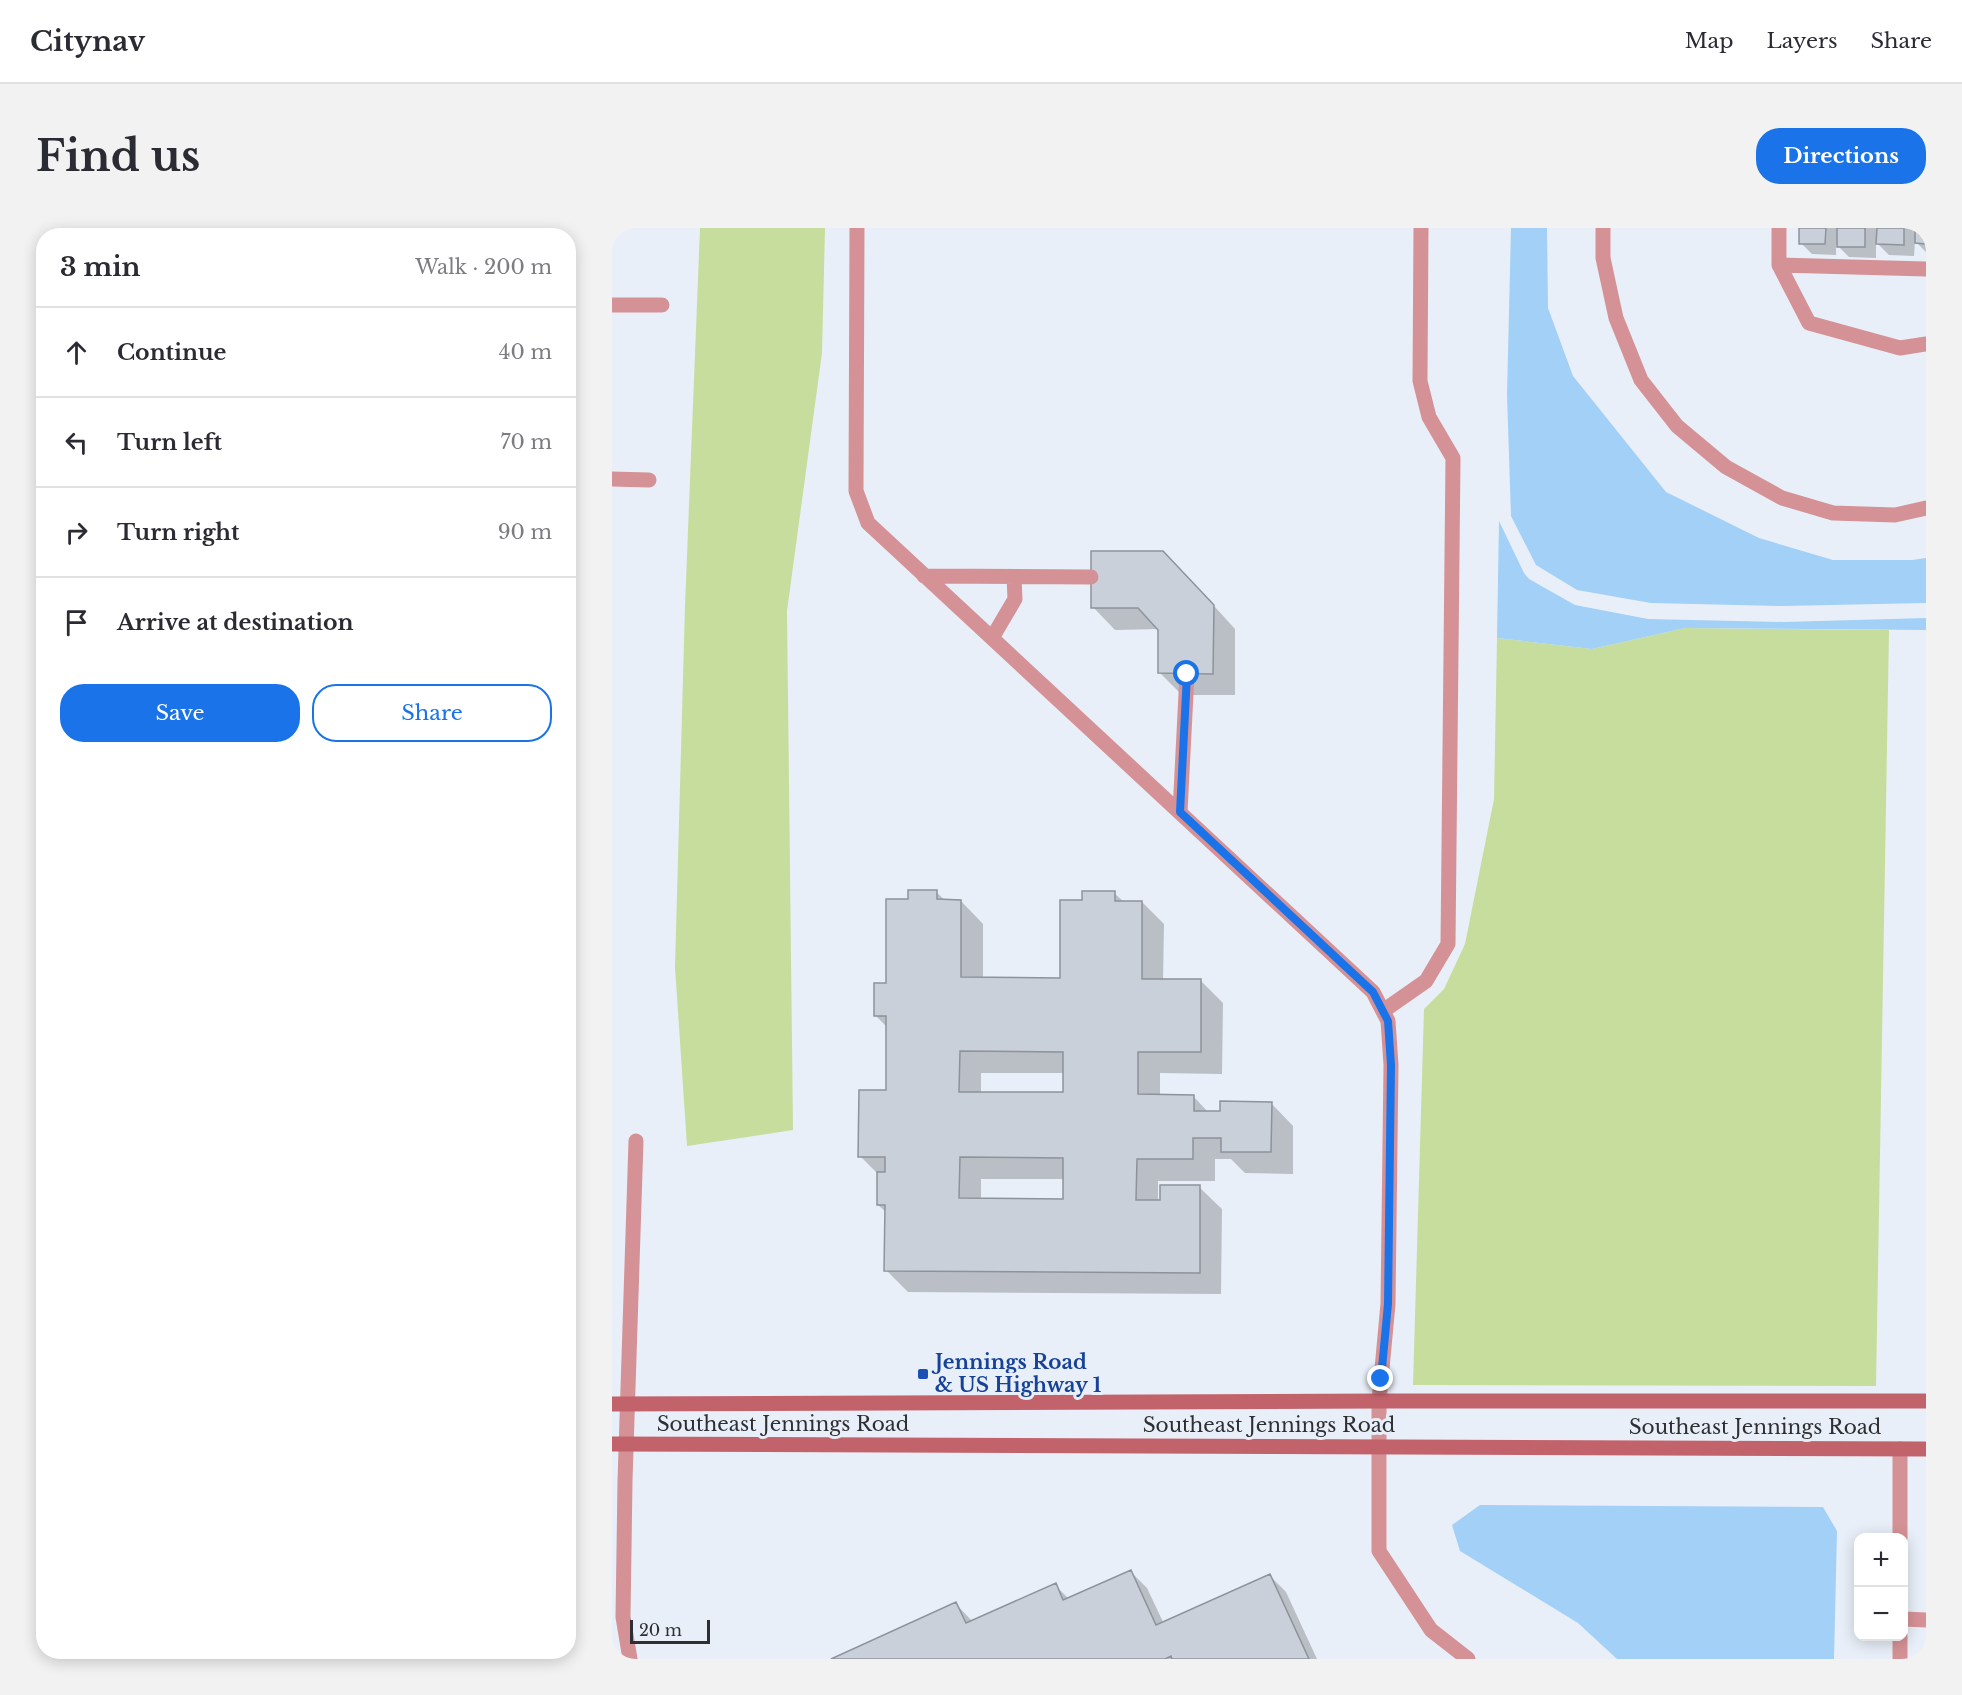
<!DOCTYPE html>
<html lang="en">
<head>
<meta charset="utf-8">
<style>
  :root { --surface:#fff; --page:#f2f2f3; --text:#2b2b33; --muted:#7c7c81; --line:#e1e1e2; --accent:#1a73e8 }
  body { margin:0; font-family:"Libre Baskerville",serif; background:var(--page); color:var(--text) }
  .controls { position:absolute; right:18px; bottom:18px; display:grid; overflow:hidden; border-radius:12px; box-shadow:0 3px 15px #0003 }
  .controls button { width:54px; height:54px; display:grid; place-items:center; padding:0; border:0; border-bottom:2px solid var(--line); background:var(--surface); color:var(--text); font:30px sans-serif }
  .scale { position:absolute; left:18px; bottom:15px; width:80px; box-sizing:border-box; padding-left:6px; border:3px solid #2d2f33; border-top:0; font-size:16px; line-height:21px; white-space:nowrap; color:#2d2f33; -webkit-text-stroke:4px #e9eff8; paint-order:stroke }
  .stop { position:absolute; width:18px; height:18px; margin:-14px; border:4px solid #1a73e8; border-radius:50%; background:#fff }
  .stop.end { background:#1a73e8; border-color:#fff; box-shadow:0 2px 6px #0008 }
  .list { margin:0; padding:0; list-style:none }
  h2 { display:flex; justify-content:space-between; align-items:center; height:78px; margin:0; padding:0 24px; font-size:26px }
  h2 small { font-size:20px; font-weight:400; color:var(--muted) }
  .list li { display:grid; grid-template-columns:39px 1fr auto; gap:18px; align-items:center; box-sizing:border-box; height:90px; padding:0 24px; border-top:2px solid var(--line) }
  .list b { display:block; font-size:22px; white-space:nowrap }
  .list em { font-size:20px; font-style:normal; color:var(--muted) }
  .actions { display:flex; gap:12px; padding:18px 24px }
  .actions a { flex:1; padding:14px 0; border:2px solid var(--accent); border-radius:24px; text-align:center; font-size:21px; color:var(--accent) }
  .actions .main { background:var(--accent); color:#fff }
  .icon { flex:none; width:33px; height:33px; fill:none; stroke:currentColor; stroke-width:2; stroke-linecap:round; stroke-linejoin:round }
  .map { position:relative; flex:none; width:1314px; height:1431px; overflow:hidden; border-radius:24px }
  header { display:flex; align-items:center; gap:36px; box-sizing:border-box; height:84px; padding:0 30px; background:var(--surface); border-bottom:2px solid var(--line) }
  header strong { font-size:28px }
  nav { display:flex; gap:33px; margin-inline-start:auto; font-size:21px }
  .intro { display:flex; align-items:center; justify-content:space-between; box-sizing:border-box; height:144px; padding:0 36px }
  h1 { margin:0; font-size:42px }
  .button { padding:15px 27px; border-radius:24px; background:var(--accent); color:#fff; font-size:21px; font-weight:700 }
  main { display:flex; gap:36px; padding:0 36px }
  aside { flex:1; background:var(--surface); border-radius:24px; box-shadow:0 3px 15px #0003 }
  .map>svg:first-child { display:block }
  .green { fill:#c6dd9d }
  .water { fill:#a3d0f6 }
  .shadow { fill:#0003; fill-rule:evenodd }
  .building { fill:#cad0d9; stroke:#8d939b; stroke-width:1.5; fill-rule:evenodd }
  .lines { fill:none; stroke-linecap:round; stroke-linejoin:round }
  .lane { stroke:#d59296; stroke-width:15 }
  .street { stroke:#d59296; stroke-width:15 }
  .secondary { stroke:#c2636c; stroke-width:15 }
  .route { stroke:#1a73e8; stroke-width:8 }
  .transit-dot { fill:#1a4fb4; stroke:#e9eff8; stroke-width:2 }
  .labels { text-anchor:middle; stroke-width:6; stroke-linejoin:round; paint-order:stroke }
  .transit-label { font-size:20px; font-weight:bold; fill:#164399; stroke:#e9eff8; text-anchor:start }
  .street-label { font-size:20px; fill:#2d2f33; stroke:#e9eff8 }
</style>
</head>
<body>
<header>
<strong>Citynav</strong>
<nav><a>Map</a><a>Layers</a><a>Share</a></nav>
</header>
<div class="intro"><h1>Find us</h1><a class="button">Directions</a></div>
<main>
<aside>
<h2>3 min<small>Walk · 200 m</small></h2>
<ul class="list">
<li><svg class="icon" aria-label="ahead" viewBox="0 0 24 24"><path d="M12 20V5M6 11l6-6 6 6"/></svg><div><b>Continue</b></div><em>40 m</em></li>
<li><svg class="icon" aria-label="left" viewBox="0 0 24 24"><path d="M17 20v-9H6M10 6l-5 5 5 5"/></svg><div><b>Turn left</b></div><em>70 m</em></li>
<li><svg class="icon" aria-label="right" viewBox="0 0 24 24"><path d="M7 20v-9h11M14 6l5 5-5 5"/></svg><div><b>Turn right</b></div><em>90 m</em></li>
<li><svg class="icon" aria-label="arrive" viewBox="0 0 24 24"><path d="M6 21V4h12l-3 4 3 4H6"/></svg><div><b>Arrive at destination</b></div></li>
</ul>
<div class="actions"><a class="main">Save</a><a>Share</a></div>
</aside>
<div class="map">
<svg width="1314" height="1431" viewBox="0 0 1314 1431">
  <rect width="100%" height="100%" fill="#e9eff8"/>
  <path class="green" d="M88 0H213L210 125 175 383 181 902 75 918 63 739 73 378Z
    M1073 400 1277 402 1264 1158 801 1157 812 781 832 761 853 716 882 571 885 410 980 421Z"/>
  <path class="water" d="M899 0H935L936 80 961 148 1054 264 1147 310 1221 332H1300L1314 330V375L1171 378 1039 375 965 362 924 337 899 288 895 167Z
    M887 293 912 345 917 351 963 377 1036 391 1172 394 1314 390V402L1073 400 980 421 885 410Z
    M868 1277 1211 1279 1225 1303 1222 1431H1005L966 1395 848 1323 840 1297Z"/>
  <path class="shadow" d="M1189 0H1314V24L1303 13 1302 28 1277 27 1264 14V30L1237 29 1224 16V27L1200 26 1189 15Z
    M574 347 623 401V467H570L548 445V401L503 402 481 379Z
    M324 664 334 673H349L371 696V751L449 752 472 674 502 665 512 674H530L552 696 551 753H589L611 775 610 846 548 845V868H581L597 885 659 875 681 898V946L633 945 619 931H603V953H546V973L587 959 610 981 609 1066 296 1064 274 1042V984L266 977 267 947 248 928 275 864V799L263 787 275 756 298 673ZM369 845H452V866L369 865ZM369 951H452V972H369Z
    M519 1344 535 1360 552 1396 658 1348 674 1364 705 1431H222L344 1376 361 1394 443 1357 457 1371Z"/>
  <path class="building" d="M1187 0H1214L1213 16H1187Z
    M1225 0H1253V19H1225Z
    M1265 0H1292V17L1264 16Z
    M1303 0H1314V16L1303 15Z
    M479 323H551L602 377 601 446 546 445V402L526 380H479Z
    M296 662H325V671L349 672V749L448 750V672H470V663H503V673H530V751H589V824H526V866L582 867V883H608V873L660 874 659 924H609V910H581V931H525L524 972H548V957H588V1045L272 1043 273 977H265V944H273V929H246L247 862H274V788H262V755H274V671H296ZM348 823 451 824V864H347ZM348 929 451 930V971L347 970Z
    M519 1342 544 1397 658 1346 697 1431H560L559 1428 553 1431H219L344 1374 354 1395 444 1355 451 1372Z"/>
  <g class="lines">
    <path class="lane" d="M245 0 244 263 256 295 761 764 776 793 779 837 776 1076 767 1173V1323L819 1402 856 1431
      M0 77H50
      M0 251 37 252
      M312 348 479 349
      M380 410 403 371 402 349
      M568 584 575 446
      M771 783 814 753 836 716 841 230 817 189 808 153 809 0
      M1288 1221V1310
      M1292 1391 1314 1392
      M1288 1408V1431
      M18 1431 11 1389 13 1253 24 913"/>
    <path class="street" d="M991 0V30L1004 90 1029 152 1065 198 1114 239 1170 270 1221 285 1283 287 1314 280
      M1167 0V37L1197 95 1288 120 1314 116
      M1167 37 1314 41"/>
    <path class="secondary" d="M0 1176 767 1173H1314
      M0 1216 1314 1221"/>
  </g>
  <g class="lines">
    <path class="route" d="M575 446 568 584 761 764 776 793 779 837 776 1076 769 1151"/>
  </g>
  <rect class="transit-dot" x="305" y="1140" width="12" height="12" rx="3"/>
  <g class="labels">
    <g class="transit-label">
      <text x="323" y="1141">Jennings Road<tspan x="323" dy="23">&amp; US Highway 1</tspan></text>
    </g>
    <g class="street-label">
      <text x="171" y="1203">Southeast Jennings Road</text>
      <text x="657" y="1204">Southeast Jennings Road</text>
      <text x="1143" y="1206">Southeast Jennings Road</text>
    </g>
  </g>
</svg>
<div class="controls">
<button>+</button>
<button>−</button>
</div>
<div class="scale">20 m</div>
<div class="stop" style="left:575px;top:446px"></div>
<div class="stop end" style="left:769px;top:1151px"></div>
</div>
</main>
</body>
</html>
